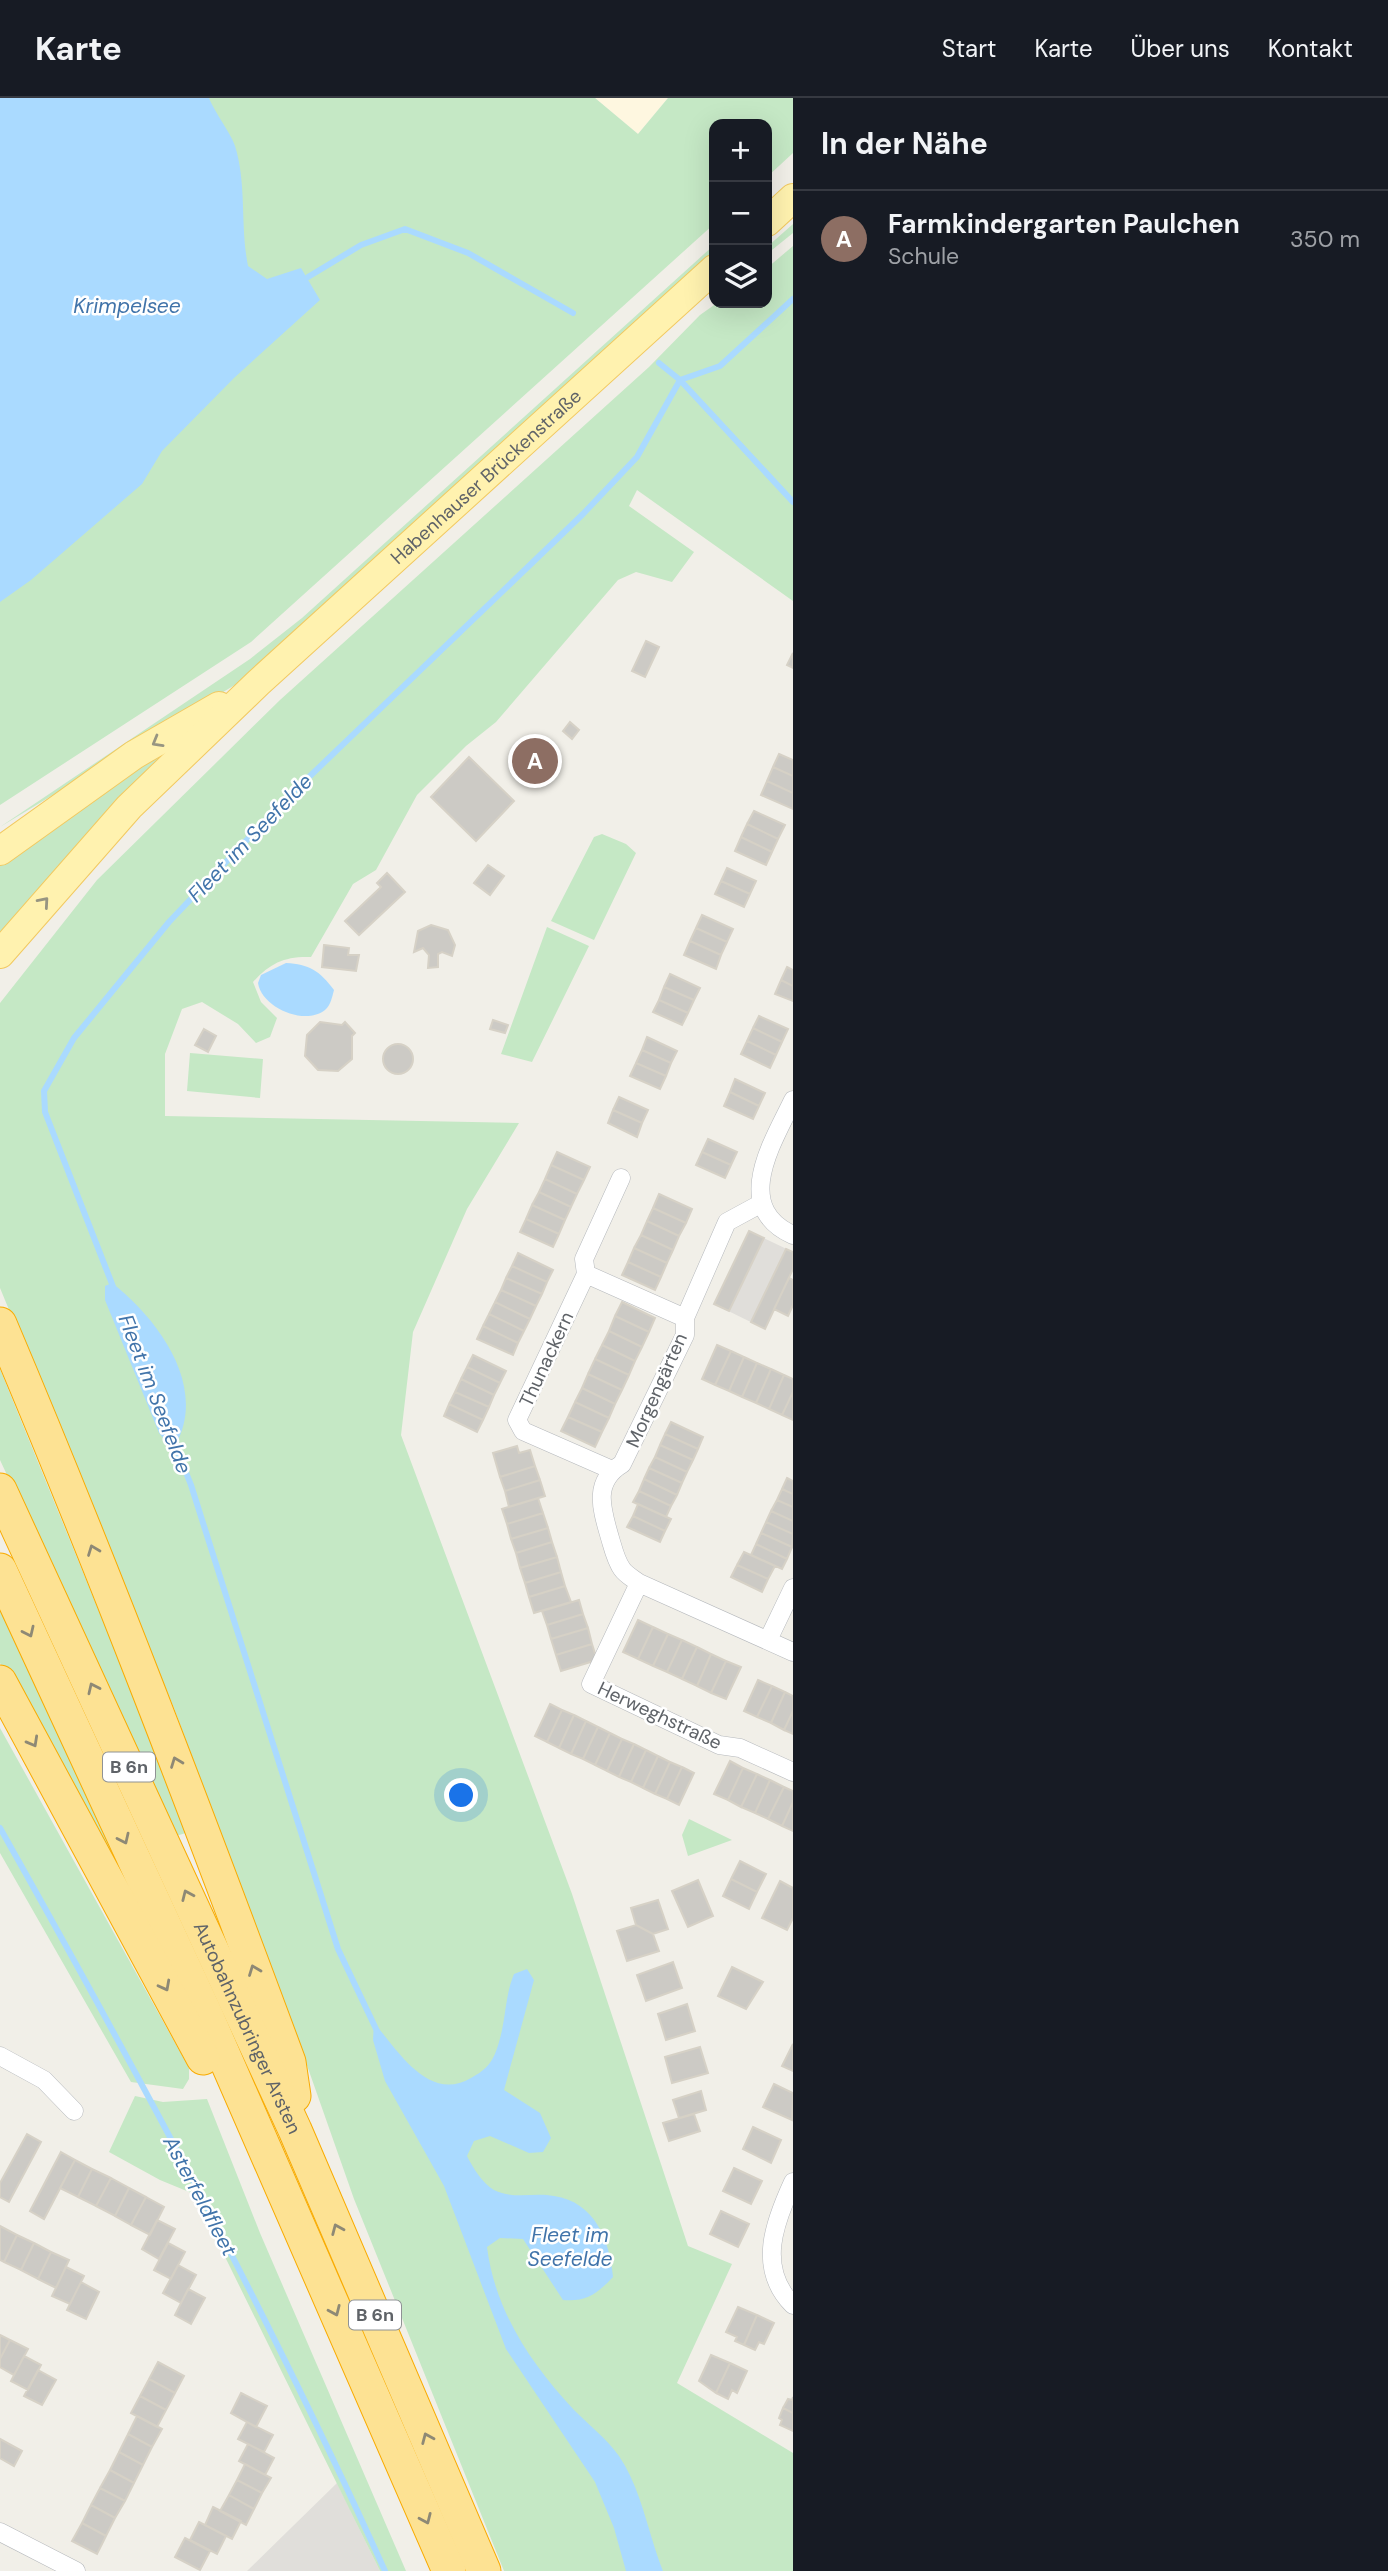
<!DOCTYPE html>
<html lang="de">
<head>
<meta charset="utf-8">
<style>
  :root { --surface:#171b24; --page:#242831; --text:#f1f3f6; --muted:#9ea1a6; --line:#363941; --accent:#ea4335 }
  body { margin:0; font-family:"DM Sans",sans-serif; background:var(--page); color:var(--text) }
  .controls { position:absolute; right:21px; top:21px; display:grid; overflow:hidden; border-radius:14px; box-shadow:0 7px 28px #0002 }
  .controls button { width:63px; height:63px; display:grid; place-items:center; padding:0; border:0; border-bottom:2px solid var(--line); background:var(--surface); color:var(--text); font:35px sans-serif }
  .you { position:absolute; left:462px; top:1698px; width:24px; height:24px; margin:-18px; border:5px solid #fff; border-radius:50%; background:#1a73e8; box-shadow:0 0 0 10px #1a73e833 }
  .badge { display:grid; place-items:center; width:46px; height:46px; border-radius:50%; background:var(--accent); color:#fff; font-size:23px; font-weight:700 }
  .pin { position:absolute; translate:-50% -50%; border:4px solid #fff; box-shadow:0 2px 7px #0006 }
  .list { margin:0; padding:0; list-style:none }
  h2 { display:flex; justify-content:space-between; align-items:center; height:91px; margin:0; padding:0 28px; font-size:30px }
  h2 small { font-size:23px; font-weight:400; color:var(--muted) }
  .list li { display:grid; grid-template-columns:46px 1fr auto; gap:21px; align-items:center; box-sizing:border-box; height:98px; padding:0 28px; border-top:2px solid var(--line) }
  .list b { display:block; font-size:26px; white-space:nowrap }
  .list p { margin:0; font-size:23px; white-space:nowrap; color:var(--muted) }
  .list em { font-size:23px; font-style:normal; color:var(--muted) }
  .icon { flex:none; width:38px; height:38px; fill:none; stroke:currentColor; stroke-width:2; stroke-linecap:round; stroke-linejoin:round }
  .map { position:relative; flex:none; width:793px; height:2473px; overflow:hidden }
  header { display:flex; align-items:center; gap:42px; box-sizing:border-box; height:98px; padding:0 35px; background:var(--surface); border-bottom:2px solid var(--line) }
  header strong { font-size:33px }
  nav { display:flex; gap:38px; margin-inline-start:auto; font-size:24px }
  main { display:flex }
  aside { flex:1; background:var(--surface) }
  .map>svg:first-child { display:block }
  .commercial { fill:#fef7e0 }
  .industrial { fill:#e0deda }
  .green { fill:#c5e8c5 }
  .water { fill:#aadaff }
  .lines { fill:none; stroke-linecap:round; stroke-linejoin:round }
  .stream { stroke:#aadaff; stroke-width:6 }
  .building { fill:#cccac5; stroke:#d6d1c6; stroke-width:2 }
  .street-casing { stroke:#b5b8bc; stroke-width:19 }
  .primary-casing { stroke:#f2c960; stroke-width:30 }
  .highway-casing { stroke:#f9ab00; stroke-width:35 }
  .street { stroke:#fff; stroke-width:18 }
  .primary { stroke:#fff2af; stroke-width:28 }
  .highway { stroke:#fde293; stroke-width:33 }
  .oneway { stroke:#979581 }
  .oneway2 { stroke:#8e8975 }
  .labels { text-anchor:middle; stroke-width:5; stroke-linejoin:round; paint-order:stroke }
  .shield { fill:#fff; stroke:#8f9295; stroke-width:2 }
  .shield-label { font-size:18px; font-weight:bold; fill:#5f6368 }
  .street-label { font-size:19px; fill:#5f6368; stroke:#fff }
  .water-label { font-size:21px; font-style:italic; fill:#4174aa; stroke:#fff }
</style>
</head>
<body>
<header>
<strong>Karte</strong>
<nav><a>Start</a><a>Karte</a><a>Über uns</a><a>Kontakt</a></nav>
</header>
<main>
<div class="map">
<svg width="793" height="2473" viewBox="0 0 793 2473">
  <rect width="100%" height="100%" fill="#f1efe8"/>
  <path class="commercial" d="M595 0H668L638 36Z"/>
  <path class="industrial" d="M749 1133 793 1154V1171L765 1231 714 1206Z
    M337 2385 380 2473H247Z"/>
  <path class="green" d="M0 0H595L638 36 668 0H793V55L767 79V26H714V126L251 544 0 707Z
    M793 126V135L767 156V149Z
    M714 147V157L248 579 0 729 250 561 302 520Z
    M793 148V503L637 392 629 408 694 454 672 484 636 474 618 482 496 624 466 648 417 697 376 772 353 786 311 859C285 858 270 865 253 884L261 904 277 920 270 939 256 945 238 926 202 904 182 911 165 956V1018L519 1025 467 1111 413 1234 401 1337 572 1796 688 2148 732 2166 677 2285 793 2355V2473H504L354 2101 303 1956 174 1610 0 1190V905L97 782 280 602 649 269 700 217 717 205H767V170Z
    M174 649 0 837V768L116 682Z
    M602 736 626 746 636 755 594 842 551 823 594 739Z
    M547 829 589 848 532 964 501 956Z
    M190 955 263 961 260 1000 187 993Z
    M0 1271 189 1734 176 1738 0 1362Z
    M0 1508 136 1803 117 1781 0 1565Z
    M0 1630 189 1970V1981L183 1991 131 1984 0 1755Z
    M689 1721 732 1742 688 1758 682 1737Z
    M135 1998 163 2004 207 2001 260 2135 406 2473H380L194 2096 160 2082 109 2054Z"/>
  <path class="water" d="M0 0H209C215 15 232 37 235 48 247 86 240 128 248 168L267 181 301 170 320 202 234 280 162 353 142 386 31 482 0 504Z
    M286 865C309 866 320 873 334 892 332 899 331 907 325 912 305 928 262 910 258 885L261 877Z
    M112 1185C157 1220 209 1288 175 1348L169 1347 159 1335 105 1202V1188Z
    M527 1871 534 1882 504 1992 540 2015 551 2040 543 2054 529 2055 490 2038 474 2043 467 2058C473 2070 483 2086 494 2092 514 2102 534 2094 554 2098 595 2104 610 2143 613 2179 597 2196 586 2204 563 2202L523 2141 500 2140 487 2149C495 2213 531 2266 574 2312 589 2327 606 2340 619 2358 642 2392 648 2436 663 2473H626L614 2430 595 2384 506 2251 444 2088 385 1983 373 1942 374 1925C398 1952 428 2005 471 1980 488 1971 494 1962 499 1944 506 1921 505 1897 514 1876Z"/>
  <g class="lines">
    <path class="stream" d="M308 179 361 147 405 131 468 155 573 215
      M659 265 680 282 793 404
      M680 282 720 268 793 201
      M114 1191 45 1014 44 993 74 940 169 824 284 703 583 416 637 359 680 282
      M173 1342 191 1387 338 1851 377 1933
      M0 1730C137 1973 270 2219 385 2473"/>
  </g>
  <path class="building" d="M646 543 659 549 645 579 632 573Z
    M793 555V570L787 567Z
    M570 624 579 632 572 641 563 633Z
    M532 653 541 655 538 673 530 672Z
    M779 656 793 662V678L773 669Z
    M469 659 514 703 476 743 431 699Z
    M773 669 793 678V695L767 683Z
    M767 683 793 695V711L761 697Z
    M754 713 785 727 778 741 747 726Z
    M747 726 778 741 772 754 741 739Z
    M741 739 772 754 766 767 735 753Z
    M488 767 504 778 490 797 474 785Z
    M727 770 756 783 750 796 721 783Z
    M387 775 405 794 359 837 345 823 381 789 377 785Z
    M721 783 750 796 744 809 715 796Z
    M702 817 733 831 727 844 696 830Z
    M431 827 448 832 455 847 452 858 442 854 438 856V869L428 870 429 857 423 850 414 854 418 833Z
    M696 830 727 844 721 857 690 843Z
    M690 843 721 857 716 871 684 857Z
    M324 847 349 850 348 857H359L356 873 322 869Z
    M787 869 793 872V888L781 882Z
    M670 876 700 890 694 902 664 889Z
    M781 882 793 888V903L775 896Z
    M664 889 694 902 688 915 659 902Z
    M659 902 688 915 682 927 653 914Z
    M759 918 788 931 782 944 753 930Z
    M493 922 508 927 505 935 490 931Z
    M320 924 342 927 345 924 355 935 352 938V961L338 973 318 972 305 958 307 937Z
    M753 930 782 944 776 957 747 943Z
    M204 931 216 938 208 954 195 947Z
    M647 939 677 953 671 965 642 952Z
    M747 943 776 957 770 970 741 956Z
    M383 961a15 15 0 1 1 30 0a15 15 0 1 1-30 0Z
    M642 952 671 965 666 978 636 965Z
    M636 965 666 978 660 991 630 978Z
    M735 981 765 995 759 1008 730 994Z
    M730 994 759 1008 753 1021 724 1008Z
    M619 999 648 1012 642 1025 613 1012Z
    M613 1012 642 1025 637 1039 608 1025Z
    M708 1041 737 1054 731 1067 702 1054Z
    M557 1054 590 1069 584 1082 551 1067Z
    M702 1054 731 1067 725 1080 696 1067Z
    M551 1067 584 1082 577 1096 545 1081Z
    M545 1081 577 1096 571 1109 539 1094Z
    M539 1094 571 1109 565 1122 532 1107Z
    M659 1096 692 1111 686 1125 653 1110Z
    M532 1107 565 1122 559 1136 526 1121Z
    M653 1110 686 1125 679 1138 647 1123Z
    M526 1121 559 1136 553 1149 520 1134Z
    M647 1123 679 1138 673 1152 641 1137Z
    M749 1133 764 1140 729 1213 714 1206Z
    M641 1137 673 1152 667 1165 634 1150Z
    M634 1150 667 1165 661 1179 628 1164Z
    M786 1151 793 1154V1171L765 1231 751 1224Z
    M518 1155 553 1172 547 1184 512 1168Z
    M628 1164 661 1179 655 1192 622 1177Z
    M512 1168 547 1184 542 1196 506 1180Z
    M506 1180 542 1196 536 1208 501 1192Z
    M789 1180 793 1182V1207L788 1218 774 1211Z
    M501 1192 536 1208 530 1221 495 1204Z
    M495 1204 530 1221 524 1233 489 1216Z
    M622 1204 655 1220 649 1234 615 1218Z
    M489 1216 524 1233 518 1245 483 1228Z
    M615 1218 649 1234 642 1249 609 1233Z
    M483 1228 518 1245 513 1257 477 1241Z
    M609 1233 642 1249 635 1263 602 1247Z
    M602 1247 635 1263 629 1277 595 1261Z
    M717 1247 731 1253 715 1287 702 1281Z
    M731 1253 744 1259 729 1293 715 1287Z
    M473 1257 506 1273 500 1285 467 1269Z
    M744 1259 757 1265 742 1299 729 1293Z
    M595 1261 629 1277 622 1292 588 1276Z
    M757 1265 771 1271 756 1305 742 1299Z
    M467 1269 500 1285 494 1297 461 1281Z
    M771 1271 784 1277 769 1311 756 1305Z
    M588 1276 622 1292 615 1306 582 1290Z
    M784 1277 793 1281V1294L782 1317 769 1311Z
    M461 1281 494 1297 489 1309 455 1294Z
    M582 1290 615 1306 609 1320 575 1304Z
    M455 1294 489 1309 483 1322 449 1306Z
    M793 1294V1322L782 1317Z
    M575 1304 609 1320 602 1334 568 1319Z
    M449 1306 483 1322 477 1334 444 1318Z
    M568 1319 602 1334 595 1349 561 1333Z
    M671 1324 703 1339 698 1351 665 1336Z
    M665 1336 698 1351 693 1362 660 1347Z
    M660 1347 693 1362 687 1374 655 1359Z
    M517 1348 519 1355 530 1352 535 1368 500 1379 493 1355Z
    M655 1359 687 1374 682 1385 649 1370Z
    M535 1368 540 1382 505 1393 500 1379Z
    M649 1370 682 1385 677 1397 644 1381Z
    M787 1380 793 1383V1396L782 1391Z
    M644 1381 677 1397 671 1408 639 1393Z
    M540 1382 545 1398 509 1409 505 1393Z
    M782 1391 793 1396V1409L777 1402Z
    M639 1393 671 1408 666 1419 633 1404Z
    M538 1400 543 1415 507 1426 502 1411Z
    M777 1402 793 1409V1423L771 1413Z
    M638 1406 671 1421 665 1433 633 1418Z
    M771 1413 793 1423V1436L766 1424Z
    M543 1415 548 1430 511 1441 507 1426Z
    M633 1418 665 1433 660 1444 627 1429Z
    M766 1424 793 1436 792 1449 761 1435Z
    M548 1430 552 1444 516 1455 511 1441Z
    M761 1435 792 1449 787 1461 756 1446Z
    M552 1444 557 1459 520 1470 516 1455Z
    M756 1446 787 1461 782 1471 751 1457Z
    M744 1454 775 1468 768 1481 737 1467Z
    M557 1459 561 1474 525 1485 520 1470Z
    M737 1467 768 1481 762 1494 731 1479Z
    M561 1474 565 1488 529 1499 525 1485Z
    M565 1488 571 1504 534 1515 529 1499Z
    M579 1502 583 1516 547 1527 542 1513Z
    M583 1516 588 1530 551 1541 547 1527Z
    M638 1522 653 1529 638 1561 623 1554Z
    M653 1529 668 1536 653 1568 638 1561Z
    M588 1530 592 1546 556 1557 551 1541Z
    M668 1536 682 1542 667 1574 653 1568Z
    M682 1542 697 1549 682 1581 667 1574Z
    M592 1546 597 1562 561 1573 556 1557Z
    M697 1549 711 1556 697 1588 682 1581Z
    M711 1556 726 1563 711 1595 697 1588Z
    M726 1563 741 1569 726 1601 711 1595Z
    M758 1582 772 1588 757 1619 744 1613Z
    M772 1588 785 1594 771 1625 757 1619Z
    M785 1594 793 1598V1613L784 1632 771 1625Z
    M550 1606 562 1612 547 1644 535 1638Z
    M562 1612 574 1617 559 1650 547 1644Z
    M793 1613V1636L784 1632Z
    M574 1617 586 1623 571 1656 559 1650Z
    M586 1623 598 1629 583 1661 571 1656Z
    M598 1629 610 1635 595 1667 583 1661Z
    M610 1635 622 1641 607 1673 595 1667Z
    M622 1641 634 1646 619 1679 607 1673Z
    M634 1646 646 1652 631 1684 619 1679Z
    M646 1652 658 1658 643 1690 631 1684Z
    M658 1658 670 1664 655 1696 643 1690Z
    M730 1663 743 1670 728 1702 714 1696Z
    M670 1664 682 1669 667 1701 655 1696Z
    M682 1669 694 1675 679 1707 667 1701Z
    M743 1670 757 1676 741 1709 728 1702Z
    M757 1676 770 1682 755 1715 741 1709Z
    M770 1682 784 1689 768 1721 755 1715Z
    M784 1689 793 1693V1704L782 1728 768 1721Z
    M793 1704V1733L782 1728Z
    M740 1763 766 1776 757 1794 731 1781Z
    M731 1781 757 1794 749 1811 723 1798Z
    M698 1782 713 1818 688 1829 672 1793Z
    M780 1783 793 1790V1820L787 1832 762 1820Z
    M658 1802 668 1831 653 1836 636 1827 631 1810Z
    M636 1827 653 1836 659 1853 627 1863 617 1833Z
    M673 1864 682 1890 646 1903 637 1877Z
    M732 1869 763 1884 746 1911 718 1898Z
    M687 1906 695 1933 666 1942 658 1916Z
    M793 1946V1973L782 1968Z
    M700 1949 708 1975 672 1985 665 1959Z
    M774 1986 793 1995 792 2022 763 2009Z
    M701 1993 706 2012 679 2020 673 2002Z
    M694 2016 700 2033 669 2043 663 2025Z
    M753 2029 781 2042 771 2065 743 2051Z
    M27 2036 41 2044 9 2104 0 2099V2085Z
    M61 2054 75 2062 44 2121 30 2113Z
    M75 2062 92 2071 78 2099 60 2090Z
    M734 2070 762 2083 751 2106 723 2093Z
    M92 2071 111 2080 96 2108 78 2099Z
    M111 2080 129 2090 115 2118 96 2108Z
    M129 2090 146 2099 131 2127 115 2118Z
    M146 2099 164 2109 150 2137 131 2127Z
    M721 2113 749 2126 738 2149 710 2136Z
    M157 2122 175 2131 159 2161 142 2151Z
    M0 2128 17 2137 4 2164 0 2162Z
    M17 2137 34 2145 21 2172 4 2164Z
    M34 2145 51 2154 38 2181 21 2172Z
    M168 2145 185 2154 171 2181 154 2172Z
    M51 2154 69 2162 56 2190 38 2181Z
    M178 2167 196 2177 181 2205 163 2195Z
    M66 2169 84 2178 70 2206 52 2198Z
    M81 2184 99 2194 86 2221 67 2212Z
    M188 2191 205 2200 191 2226 175 2217Z
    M738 2209 757 2217 744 2247 735 2243 737 2239 726 2234Z
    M757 2217 774 2225 764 2246 759 2244 755 2252 744 2247Z
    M0 2237 10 2242 0 2261Z
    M10 2242 28 2251 14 2277 0 2269V2261Z
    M711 2257 730 2265 716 2295 699 2283Z
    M24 2258 41 2267 28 2292 11 2283Z
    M158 2264 184 2278 175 2295 149 2281Z
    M730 2265 747 2273 737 2295 732 2292 728 2301 716 2295Z
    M38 2272 56 2282 42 2307 24 2298Z
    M149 2281 175 2295 166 2312 140 2298Z
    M241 2295 267 2308 256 2329 231 2315Z
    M140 2298 166 2312 157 2329 131 2315Z
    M793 2299V2315L783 2310 788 2301 792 2302Z
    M783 2310 793 2315V2333L780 2327 782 2322 779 2320Z
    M137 2318 162 2331 152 2349 128 2336Z
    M247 2324 273 2337 264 2354 238 2341Z
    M128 2336 152 2349 143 2367 119 2354Z
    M0 2341 22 2353 14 2368 0 2360Z
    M248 2346 274 2360 265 2377 239 2363Z
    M119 2354 143 2367 134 2385 110 2372Z
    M245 2366 271 2380 262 2395 237 2382Z
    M110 2372 134 2385 125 2403 100 2390Z
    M237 2382 262 2395 254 2411 229 2397Z
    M100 2390 125 2403 115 2420 91 2407Z
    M229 2397 254 2411 246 2427 220 2413Z
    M91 2407 115 2420 106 2438 82 2425Z
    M213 2409 241 2423 232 2441 205 2427Z
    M199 2424 226 2438 217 2456 190 2442Z
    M82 2425 106 2438 97 2456 72 2443Z
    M185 2440 210 2453 200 2472 175 2459Z"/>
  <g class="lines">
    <g class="street-casing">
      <path id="street" d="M793 1002C773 1044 731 1109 793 1137
        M762 1105 727 1124 685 1220V1237L622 1366C592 1384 602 1412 610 1440 613 1450 616 1463 622 1471 626 1477 634 1481 639 1485L793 1554
        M586 1176 584 1161 621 1080
        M612 1372 523 1333 517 1322 586 1176 685 1220
        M639 1485 591 1586 719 1647 740 1650 793 1674
        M768 1542 793 1490
        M0 1958 44 1982 74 2013
        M793 2084C775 2123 756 2170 793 2207
        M0 2434 76 2473"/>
    </g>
    <g class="primary-casing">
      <g id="primary">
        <path d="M767 124 793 100"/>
        <path d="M0 753 134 657 219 608"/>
        <path id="s1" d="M0 856 129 709 258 585 714 171"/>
      </g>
    </g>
    <g class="highway-casing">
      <g id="highway">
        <path d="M0 1226C103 1469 197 1716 289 1964L294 1998"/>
        <path id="s2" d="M0 1392 295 2032 484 2473"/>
        <path d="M0 1472 208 1921 449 2473"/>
        <path d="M0 1584 203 1960"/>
      </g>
    </g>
    <use href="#street" class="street"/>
    <use href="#primary" class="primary"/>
    <use href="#highway" class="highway"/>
  </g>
  <defs><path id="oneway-chevron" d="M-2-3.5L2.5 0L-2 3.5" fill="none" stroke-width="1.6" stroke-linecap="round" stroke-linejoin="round" transform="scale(1.75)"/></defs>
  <g class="oneway">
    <use href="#oneway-chevron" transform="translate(157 644) rotate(150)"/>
    <use href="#oneway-chevron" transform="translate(44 804) rotate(-49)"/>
  </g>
  <g class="oneway2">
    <use href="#oneway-chevron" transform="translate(93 1452) rotate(-111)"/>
    <use href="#oneway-chevron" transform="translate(29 1534) rotate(65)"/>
    <use href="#oneway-chevron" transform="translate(93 1590) rotate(-115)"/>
    <use href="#oneway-chevron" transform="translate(33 1644) rotate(61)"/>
    <use href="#oneway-chevron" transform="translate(176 1664) rotate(-111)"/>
    <use href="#oneway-chevron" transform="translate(124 1741) rotate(65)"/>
    <use href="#oneway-chevron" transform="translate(187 1797) rotate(-114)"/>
    <use href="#oneway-chevron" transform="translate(254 1872) rotate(-111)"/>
    <use href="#oneway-chevron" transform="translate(165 1888) rotate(62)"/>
    <use href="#oneway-chevron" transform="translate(337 2131) rotate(-113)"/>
    <use href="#oneway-chevron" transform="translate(335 2213) rotate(66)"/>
    <use href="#oneway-chevron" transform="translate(427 2340) rotate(-113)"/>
    <use href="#oneway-chevron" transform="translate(426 2421) rotate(66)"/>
  </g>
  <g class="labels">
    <g class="shield">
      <rect x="103" y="1654.5" width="52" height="29" rx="5"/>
      <rect x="349" y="2202.5" width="52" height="29" rx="5"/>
    </g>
    <g class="shield-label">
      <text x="129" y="1675">B 6n</text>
      <text x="375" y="2223">B 6n</text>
    </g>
    <g class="street-label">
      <text dy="7" stroke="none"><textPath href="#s1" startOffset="682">Habenhauser Brückenstraße</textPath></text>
      <text transform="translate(546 1261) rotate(-65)" y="7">Thunackern</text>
      <text transform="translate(656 1292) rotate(-66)" y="7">Morgengärten</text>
      <text transform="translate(660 1617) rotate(25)" y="7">Herweghstraße</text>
      <text dy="7" stroke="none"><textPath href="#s2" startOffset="592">Autobahnzubringer Arsten</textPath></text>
    </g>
    <g class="water-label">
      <text x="127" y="215">Krimpelsee</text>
      <text transform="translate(250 740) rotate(-46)" y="7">Fleet im Seefelde</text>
      <text transform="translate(155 1296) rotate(69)" y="7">Fleet im Seefelde</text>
      <text transform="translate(200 2098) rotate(62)" y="7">Asterfeldfleet</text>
      <text x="570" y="2144">Fleet im<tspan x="570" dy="24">Seefelde</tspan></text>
    </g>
  </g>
</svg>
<div class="controls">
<button>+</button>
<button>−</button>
<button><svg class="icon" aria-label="layers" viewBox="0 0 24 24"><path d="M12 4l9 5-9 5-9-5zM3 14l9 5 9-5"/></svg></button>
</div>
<div class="you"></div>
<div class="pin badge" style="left:535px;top:663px;background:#8d6e63">A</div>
</div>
<aside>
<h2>In der Nähe<small></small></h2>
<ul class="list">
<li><span class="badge" style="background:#8d6e63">A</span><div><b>Farmkindergarten Paulchen</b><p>Schule</p></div><em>350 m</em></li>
</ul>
</aside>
</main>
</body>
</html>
